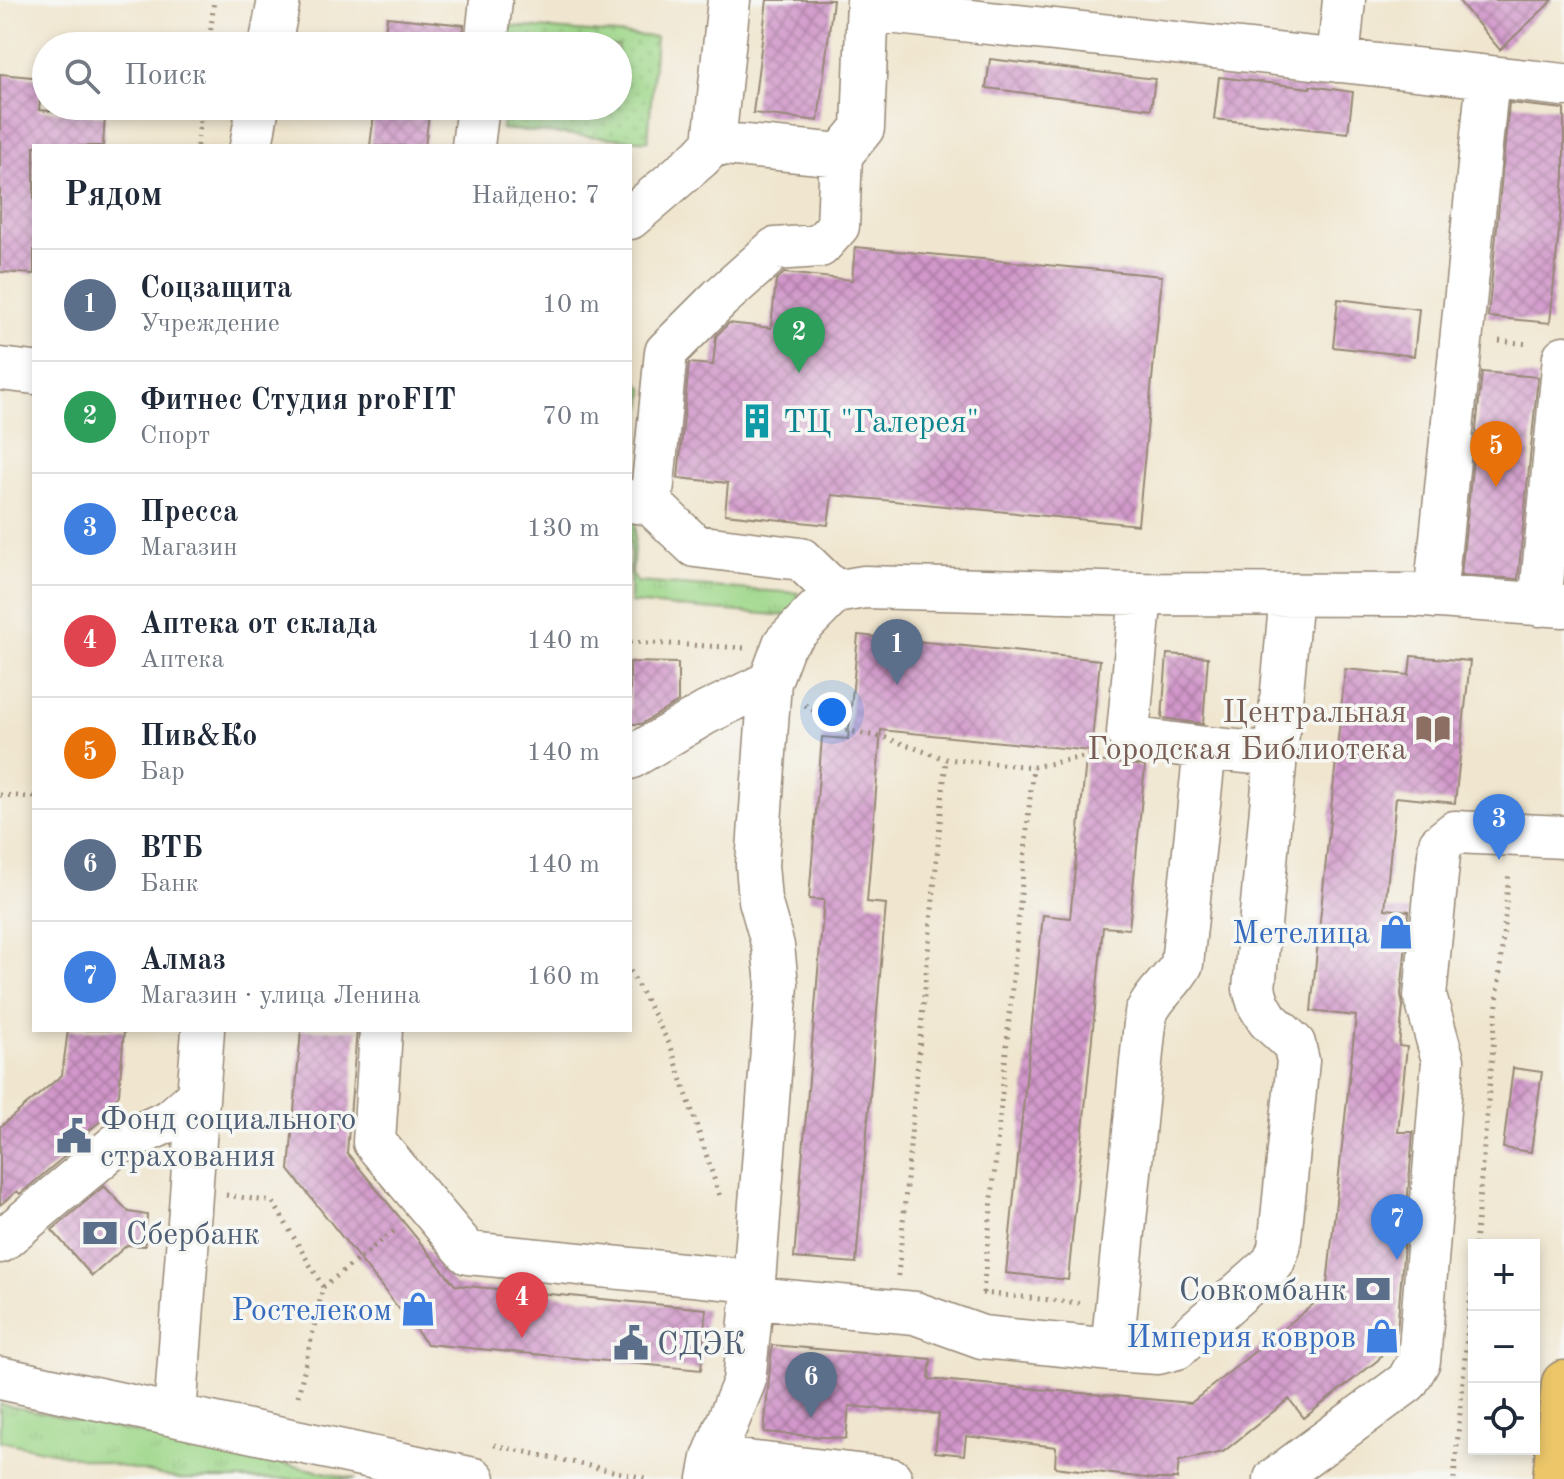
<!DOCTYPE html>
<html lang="ru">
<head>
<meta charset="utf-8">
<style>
  :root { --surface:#fff; --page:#f2f2f3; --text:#1f2937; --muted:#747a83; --line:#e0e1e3; --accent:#2563eb }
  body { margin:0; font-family:"Old Standard TT",serif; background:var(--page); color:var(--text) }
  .controls { position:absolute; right:24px; bottom:24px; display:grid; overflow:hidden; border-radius:0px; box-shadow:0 4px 12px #0003 }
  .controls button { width:72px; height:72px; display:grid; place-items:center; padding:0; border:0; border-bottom:2px solid var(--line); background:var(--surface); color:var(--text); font:40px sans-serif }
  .you { position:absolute; left:832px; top:712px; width:28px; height:28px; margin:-20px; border:6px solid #fff; border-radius:50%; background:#1a73e8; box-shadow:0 0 0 12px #1a73e833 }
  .badge { display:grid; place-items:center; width:52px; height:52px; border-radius:50%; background:var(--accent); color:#fff; font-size:26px; font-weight:700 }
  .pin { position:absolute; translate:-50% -66px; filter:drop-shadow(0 2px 4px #0008) }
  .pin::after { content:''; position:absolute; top:42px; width:28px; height:24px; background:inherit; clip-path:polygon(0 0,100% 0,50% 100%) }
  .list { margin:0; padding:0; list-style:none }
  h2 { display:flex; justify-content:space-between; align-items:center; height:104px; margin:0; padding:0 32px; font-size:34px }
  h2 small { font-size:26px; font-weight:400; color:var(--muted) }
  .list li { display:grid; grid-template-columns:52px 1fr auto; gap:24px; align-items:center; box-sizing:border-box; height:112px; padding:0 32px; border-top:2px solid var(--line) }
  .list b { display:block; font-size:30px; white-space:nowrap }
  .list p { margin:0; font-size:26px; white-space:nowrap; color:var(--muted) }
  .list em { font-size:26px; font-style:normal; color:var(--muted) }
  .icon { flex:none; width:44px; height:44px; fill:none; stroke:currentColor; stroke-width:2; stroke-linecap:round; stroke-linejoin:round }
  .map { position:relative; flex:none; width:1564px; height:1479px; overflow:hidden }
  .search { position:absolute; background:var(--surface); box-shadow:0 4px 12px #0003; left:32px; top:32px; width:600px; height:88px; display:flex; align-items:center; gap:20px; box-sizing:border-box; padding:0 28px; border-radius:44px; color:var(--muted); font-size:30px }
  .panel { position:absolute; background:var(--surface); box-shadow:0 4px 12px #0003; left:32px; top:144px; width:600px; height:888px; border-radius:0px }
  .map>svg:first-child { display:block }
  .grass { fill:url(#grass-tufts); stroke:#6c8054; stroke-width:2 }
  .park { fill:url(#park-dots); stroke:#6c8054; stroke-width:2 }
  .building { fill:url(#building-cross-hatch) }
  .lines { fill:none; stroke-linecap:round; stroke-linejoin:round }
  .minor-casing { stroke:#968876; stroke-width:45 }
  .major-casing { stroke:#968876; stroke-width:47 }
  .path { stroke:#968876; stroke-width:5; stroke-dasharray:2 6; stroke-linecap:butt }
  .minor { stroke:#fff; stroke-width:42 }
  .major { stroke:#ecc669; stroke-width:44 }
  .labels { text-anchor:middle; stroke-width:7; stroke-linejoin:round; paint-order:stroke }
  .culture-label { font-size:32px; fill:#0d838f; stroke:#f6f6f2; text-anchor:start }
  .education-label { font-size:32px; fill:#785e54; stroke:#f6f6f2; text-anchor:end }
  .shop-label { font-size:32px; fill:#366cbe; stroke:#f6f6f2; text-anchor:end }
  .service-label { font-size:32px; fill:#4e5e75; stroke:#f6f6f2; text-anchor:start }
</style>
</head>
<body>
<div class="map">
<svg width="1564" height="1479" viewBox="0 0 1564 1479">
  <defs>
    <pattern id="grass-tufts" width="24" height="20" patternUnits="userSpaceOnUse" patternTransform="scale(2)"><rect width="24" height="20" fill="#9ed789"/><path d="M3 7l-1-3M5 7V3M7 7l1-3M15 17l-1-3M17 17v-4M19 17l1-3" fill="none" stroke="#89b976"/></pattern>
    <pattern id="park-dots" width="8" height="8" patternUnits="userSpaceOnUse" patternTransform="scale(2)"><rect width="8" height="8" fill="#9ed789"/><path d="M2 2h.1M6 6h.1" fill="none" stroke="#89b976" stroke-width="1.8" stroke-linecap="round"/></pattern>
    <pattern id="building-cross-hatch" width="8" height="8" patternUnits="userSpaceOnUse" patternTransform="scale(2)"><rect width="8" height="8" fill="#d197ca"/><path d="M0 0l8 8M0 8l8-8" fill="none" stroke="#ab7ba3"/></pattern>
  </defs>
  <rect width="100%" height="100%" fill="#f6f6f2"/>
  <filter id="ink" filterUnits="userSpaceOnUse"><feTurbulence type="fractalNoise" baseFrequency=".0125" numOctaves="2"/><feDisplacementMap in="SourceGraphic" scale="16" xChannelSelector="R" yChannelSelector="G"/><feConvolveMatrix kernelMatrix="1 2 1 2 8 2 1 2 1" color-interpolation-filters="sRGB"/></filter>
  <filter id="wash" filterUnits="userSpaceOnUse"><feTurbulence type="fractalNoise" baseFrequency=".006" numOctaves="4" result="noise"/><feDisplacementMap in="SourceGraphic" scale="32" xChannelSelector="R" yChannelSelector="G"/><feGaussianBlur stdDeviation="1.8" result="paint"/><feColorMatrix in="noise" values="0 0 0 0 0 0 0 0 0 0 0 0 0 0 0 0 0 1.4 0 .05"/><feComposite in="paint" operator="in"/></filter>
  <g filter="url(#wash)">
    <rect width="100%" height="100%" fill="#f0e6cf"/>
    <path class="grass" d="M630 381 638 382 644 390 634 481 630 480Z
      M630 516 636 517 632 574 637 582 798 593 797 613 788 616 630 603Z
      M0 1404 356 1479H179L0 1441Z"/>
    <path class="park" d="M510 26 656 37 648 141 502 129 504 106H618V46H508Z"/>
    <g id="blocks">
      <path class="building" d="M767 0H833L818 121 753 113Z
        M1458 0H1553L1500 50Z
        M387 17 464 25 462 46H383Z
        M990 59 1155 79 1151 109 986 88Z
        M0 74 42 78 39 110 105 116 103 146H34V274L0 272Z
        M1219 77 1310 88V86L1353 92 1348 133 1214 119Z
        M1509 103 1564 109V177L1550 323 1488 317Z
        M375 106H430L425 146H370Z
        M855 247 1162 276 1138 525 832 495 828 525 725 514 728 483 678 478 689 363 713 365 716 336 729 323 771 328 776 280 784 273 852 280Z
        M1338 299 1419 309 1414 356 1333 347Z
        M1482 372 1538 377 1518 579 1461 575Z
        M858 635 1100 660 1091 751 881 730 867 902 886 904 856 1263 794 1258 824 900 809 899 822 737 848 739Z
        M1167 654 1208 657 1203 724 1162 718Z
        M1411 656 1470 661 1455 803 1396 797 1385 909 1409 911 1401 994 1403 1006 1399 1046 1407 1047 1398 1132H1413L1397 1331 1378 1360 1304 1418 1289 1399 1223 1452 1179 1461 1177 1479H1154L1055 1467 1056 1447 966 1436 964 1455 935 1452 939 1414 849 1406 846 1439 764 1432 772 1345 931 1359 929 1379 1191 1403 1326 1294 1356 1016 1311 1011 1345 669 1409 675Z
        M630 662 678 663V702L641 724H630Z
        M1086 760 1145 766 1129 929 1103 927 1068 1280 1006 1273 1043 915 1070 918Z
        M68 1030H124L119 1094 103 1119 68 1148 71 1151 20 1194 17 1191 0 1205V1127L62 1075Z
        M301 1030H357L347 1153 455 1285 706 1309 701 1370 427 1344 289 1170Z
        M1513 1068 1542 1072 1531 1152 1503 1148Z
        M104 1186 129 1212 147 1215 145 1246 127 1245 92 1276 52 1230Z"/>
    </g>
  </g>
  <g filter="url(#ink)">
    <use href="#blocks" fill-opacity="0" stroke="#968876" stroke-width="2"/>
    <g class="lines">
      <g class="minor-casing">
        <path id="minor" d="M869 10 1564 85
          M270 46 279 0
          M486 46 491 0
          M1338 61 1344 0
          M714 143 841 155 863 128 868 0
          M251 146 258 106
          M473 146 478 106
          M630 218 701 157 714 143 729 0
          M0 369 34 373
          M630 501 651 504 666 352 720 298 775 249 820 246 838 226 841 155
          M651 504 695 546 801 559 835 592
          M1141 594 1128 733 1136 739 1205 748
          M1435 597 1488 77
          M1540 605 1564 357
          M1277 755 1205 748 1182 964C1172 983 1156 992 1146 1013L1112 1350 1158 1353 1177 1348 1273 1263 1279 1248 1298 1061 1294 1044 1268 1020 1259 1005 1254 989 1291 595
          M630 758 706 713 770 682
          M381 1030 374 1142 468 1253 754 1281
          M0 1242 116 1145 171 1120 198 1096
          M753 1298 915 1313 982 1337 1112 1350
          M0 1378 474 1479
          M175 1415 203 1030
          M713 1458 891 1479
          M709 1479 713 1458 744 1382 754 1281 777 984 773 946 760 900 757 865 770 682 784 644 835 592 864 587 1141 594 1411 595 1564 606
          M1275 1479 1407 1382 1419 1361 1443 1060 1425 996 1440 844 1455 832 1564 837"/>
      </g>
      <g class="major-casing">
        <path id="major" d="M1555 1479 1564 1383"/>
      </g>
      <path class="path" d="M209 46 214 0
        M197 146 202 106
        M1499 341 1529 344
        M630 642 745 648
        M805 705 844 730 886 738 946 759 1033 767 1098 754
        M0 795 34 797
        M630 971 671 1047 721 1200
        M226 1195 273 1202 323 1287 297 1401
        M1475 1245 1509 871
        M898 1276 946 759
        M323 1287 398 1228
        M982 1293 1079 1303
        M983 1293 1033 767
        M494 1445 649 1479
        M1454 1479 1474 1258"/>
      <use href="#minor" class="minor"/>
      <use href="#major" class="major"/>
    </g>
  </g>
  <defs>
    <g id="building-bare" transform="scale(2.76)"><path d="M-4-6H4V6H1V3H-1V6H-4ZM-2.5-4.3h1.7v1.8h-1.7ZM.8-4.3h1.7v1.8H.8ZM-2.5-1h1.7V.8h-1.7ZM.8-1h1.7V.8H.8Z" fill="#0f9aa8" stroke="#f6f6f2" stroke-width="2.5" paint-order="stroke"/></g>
    <g id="library-bare" transform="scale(2.76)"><path d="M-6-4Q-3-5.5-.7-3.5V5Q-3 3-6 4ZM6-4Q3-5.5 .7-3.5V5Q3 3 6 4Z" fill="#8d6e63" stroke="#f6f6f2" stroke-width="2.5" paint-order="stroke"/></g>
    <g id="shop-bare" transform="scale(2.76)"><path d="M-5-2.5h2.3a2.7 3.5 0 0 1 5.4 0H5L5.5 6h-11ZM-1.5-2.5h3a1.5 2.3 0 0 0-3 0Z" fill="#3f7fe0" stroke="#f6f6f2" stroke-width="2.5" paint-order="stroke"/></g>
    <g id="civic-bare" transform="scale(2.76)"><path d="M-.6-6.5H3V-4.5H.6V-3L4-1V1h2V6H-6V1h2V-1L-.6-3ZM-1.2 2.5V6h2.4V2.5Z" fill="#5c6f8a" stroke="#f6f6f2" stroke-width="2.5" paint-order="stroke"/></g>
    <g id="bank-bare" transform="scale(2.76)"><path d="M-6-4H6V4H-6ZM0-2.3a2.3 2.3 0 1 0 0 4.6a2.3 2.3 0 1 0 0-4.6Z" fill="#5c6f8a" stroke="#f6f6f2" stroke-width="2.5" paint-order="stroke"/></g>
  </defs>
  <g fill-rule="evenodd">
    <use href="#building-bare" x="757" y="421"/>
    <use href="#library-bare" x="1433" y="729"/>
    <use href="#shop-bare" x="1396" y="932"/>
    <use href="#civic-bare" x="74" y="1136"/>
    <use href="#bank-bare" x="100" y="1233"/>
    <use href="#bank-bare" x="1373" y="1289"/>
    <use href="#shop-bare" x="418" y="1309"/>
    <use href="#shop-bare" x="1382" y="1336"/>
    <use href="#civic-bare" x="631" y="1343"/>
  </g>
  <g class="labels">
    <g class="culture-label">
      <text x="783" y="432">ТЦ "Галерея"</text>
    </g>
    <g class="education-label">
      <text x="1407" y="722">Центральная<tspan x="1407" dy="37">Городская Библиотека</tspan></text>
    </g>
    <g class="shop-label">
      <text x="1370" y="943">Метелица</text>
      <text x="392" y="1320">Ростелеком</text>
      <text x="1356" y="1347">Империя ковров</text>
    </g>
    <g class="service-label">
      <text x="100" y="1129">Фонд социального<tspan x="100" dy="37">страхования</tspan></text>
      <text x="126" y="1244">Сбербанк</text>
      <text x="1347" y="1300" text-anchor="end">Совкомбанк</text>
      <text x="657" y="1354">СДЭК</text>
    </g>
  </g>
</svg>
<div class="controls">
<button>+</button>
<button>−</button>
<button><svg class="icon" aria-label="locate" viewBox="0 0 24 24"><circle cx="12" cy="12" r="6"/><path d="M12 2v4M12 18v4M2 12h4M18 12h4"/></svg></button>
</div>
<div class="you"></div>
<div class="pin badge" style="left:897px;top:685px;background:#5c6f8a">1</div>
<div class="pin badge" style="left:799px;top:373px;background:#2e9e5b">2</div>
<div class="pin badge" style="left:1499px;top:860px;background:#3f7fe0">3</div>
<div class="pin badge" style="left:522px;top:1338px;background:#e0444e">4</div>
<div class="pin badge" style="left:1496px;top:487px;background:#e8710a">5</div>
<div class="pin badge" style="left:811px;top:1418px;background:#5c6f8a">6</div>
<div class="pin badge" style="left:1397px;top:1260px;background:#3f7fe0">7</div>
<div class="search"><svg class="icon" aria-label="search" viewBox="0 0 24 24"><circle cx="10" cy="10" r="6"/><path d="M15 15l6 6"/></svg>Поиск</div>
<section class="panel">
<h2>Рядом<small>Найдено: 7</small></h2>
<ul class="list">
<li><span class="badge" style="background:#5c6f8a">1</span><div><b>Соцзащита</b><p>Учреждение</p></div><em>10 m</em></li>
<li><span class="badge" style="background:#2e9e5b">2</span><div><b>Фитнес Студия proFIT</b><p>Спорт</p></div><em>70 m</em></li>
<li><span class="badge" style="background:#3f7fe0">3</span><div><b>Пресса</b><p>Магазин</p></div><em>130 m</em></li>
<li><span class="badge" style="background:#e0444e">4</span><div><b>Аптека от склада</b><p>Аптека</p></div><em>140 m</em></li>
<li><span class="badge" style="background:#e8710a">5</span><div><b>Пив&amp;Ко</b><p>Бар</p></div><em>140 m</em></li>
<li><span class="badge" style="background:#5c6f8a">6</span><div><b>ВТБ</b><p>Банк</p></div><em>140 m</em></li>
<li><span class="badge" style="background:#3f7fe0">7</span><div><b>Алмаз</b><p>Магазин · улица Ленина</p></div><em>160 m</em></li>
</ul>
</section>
</div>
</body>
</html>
